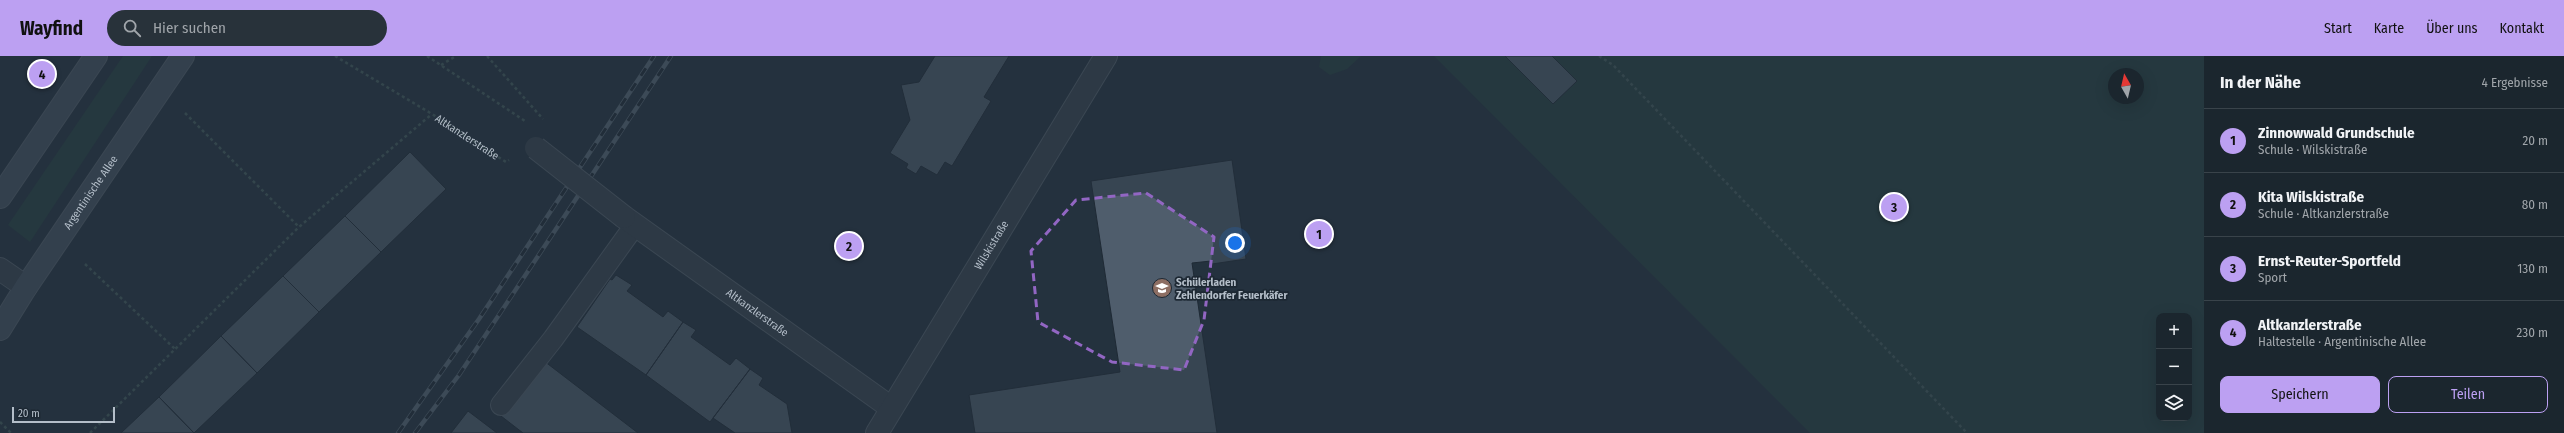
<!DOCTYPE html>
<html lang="de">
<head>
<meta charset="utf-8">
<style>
  :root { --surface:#1b262e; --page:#28323a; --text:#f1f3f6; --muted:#a0a5aa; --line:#39434a; --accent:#bca0f2 }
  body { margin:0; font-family:"Fira Sans Condensed",sans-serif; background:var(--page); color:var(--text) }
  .controls { position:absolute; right:12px; bottom:12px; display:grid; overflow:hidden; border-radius:8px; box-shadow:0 4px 16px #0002 }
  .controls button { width:36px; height:36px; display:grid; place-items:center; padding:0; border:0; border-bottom:1px solid var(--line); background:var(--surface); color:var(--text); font:20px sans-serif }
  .compass { position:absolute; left:2108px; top:12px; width:36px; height:36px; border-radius:50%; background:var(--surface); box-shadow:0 4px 16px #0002; rotate:352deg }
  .scale { position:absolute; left:12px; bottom:10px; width:103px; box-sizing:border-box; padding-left:4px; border:2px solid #b4bec9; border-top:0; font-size:11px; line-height:14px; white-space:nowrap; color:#b4bec9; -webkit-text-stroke:3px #1d2833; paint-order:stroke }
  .you { position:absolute; left:1235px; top:187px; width:14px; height:14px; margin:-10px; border:3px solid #fff; border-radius:50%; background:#1a73e8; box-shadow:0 0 0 6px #1a73e833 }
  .badge { display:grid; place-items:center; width:26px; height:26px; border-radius:50%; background:var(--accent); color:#111; font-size:13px; font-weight:700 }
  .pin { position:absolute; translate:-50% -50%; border:2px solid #fff; box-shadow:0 1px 4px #0006 }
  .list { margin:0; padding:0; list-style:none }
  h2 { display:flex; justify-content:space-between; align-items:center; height:52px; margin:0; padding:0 16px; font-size:17px }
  h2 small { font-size:13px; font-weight:400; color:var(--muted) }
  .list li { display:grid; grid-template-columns:26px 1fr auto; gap:12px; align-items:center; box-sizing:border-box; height:64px; padding:0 16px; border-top:1px solid var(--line) }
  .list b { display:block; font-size:15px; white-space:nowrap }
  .list p { margin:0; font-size:13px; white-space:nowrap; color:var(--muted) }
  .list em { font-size:13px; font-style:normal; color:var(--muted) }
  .actions { display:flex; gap:8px; padding:12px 16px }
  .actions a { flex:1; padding:9px 0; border:1px solid var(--accent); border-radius:8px; text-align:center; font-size:14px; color:var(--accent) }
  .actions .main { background:var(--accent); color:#111 }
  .icon { flex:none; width:22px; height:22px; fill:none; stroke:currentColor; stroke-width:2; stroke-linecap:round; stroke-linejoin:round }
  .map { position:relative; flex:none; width:2204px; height:377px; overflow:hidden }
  header { display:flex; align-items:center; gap:24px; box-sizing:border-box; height:56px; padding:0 20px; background:var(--accent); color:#111 }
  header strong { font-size:19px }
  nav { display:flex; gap:22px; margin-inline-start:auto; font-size:14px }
  .search { width:280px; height:36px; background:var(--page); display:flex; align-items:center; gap:10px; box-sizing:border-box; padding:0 14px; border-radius:22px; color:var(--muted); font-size:15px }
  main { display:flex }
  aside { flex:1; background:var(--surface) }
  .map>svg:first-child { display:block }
  .green { fill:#274040; fill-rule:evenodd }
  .building { fill:#4f5d6c; stroke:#1f2a35 }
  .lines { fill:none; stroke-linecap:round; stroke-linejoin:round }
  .lane-casing { stroke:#56616c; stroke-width:22 }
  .street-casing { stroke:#56616c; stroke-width:24 }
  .secondary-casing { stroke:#56616c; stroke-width:24 }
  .path { stroke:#465d5d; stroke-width:2.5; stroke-dasharray:3 3; stroke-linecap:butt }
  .lane { stroke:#38434e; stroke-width:20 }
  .street { stroke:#38434e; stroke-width:22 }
  .secondary { stroke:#465361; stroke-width:22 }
  .rail-casing { stroke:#5a6875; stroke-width:4.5 }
  .rail { stroke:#1d2833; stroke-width:3; stroke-dasharray:9; stroke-linecap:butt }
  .street-bridge-casing { stroke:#56616c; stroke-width:24; stroke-linecap:butt }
  .street-bridge { stroke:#38434e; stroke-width:22 }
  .marked { fill:none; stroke:#9266c3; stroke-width:3; stroke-dasharray:8 5; stroke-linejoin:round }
  .labels { text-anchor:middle; stroke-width:3.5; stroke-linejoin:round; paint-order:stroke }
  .street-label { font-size:11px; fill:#b4bec9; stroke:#1d2833 }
  .poi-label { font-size:11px; font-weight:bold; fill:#b4bec9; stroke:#1d2833; text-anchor:start }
</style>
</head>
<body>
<header>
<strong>Wayfind</strong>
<div class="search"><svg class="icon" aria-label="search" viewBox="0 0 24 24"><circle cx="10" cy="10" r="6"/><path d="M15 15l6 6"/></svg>Hier suchen</div>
<nav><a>Start</a><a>Karte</a><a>Über uns</a><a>Kontakt</a></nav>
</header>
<main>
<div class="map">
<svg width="2204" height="377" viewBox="0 0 2204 377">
  <rect width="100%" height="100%" fill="#24323e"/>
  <path class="green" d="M123 0H152L30 186 8 169Z
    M1321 0H1361L1347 13 1330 19 1319 11Z
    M1434 0H2204V377H1810ZM2114 18H2138V42H2114ZM2159 260H2189V362H2159Z"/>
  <path class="building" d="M935 0H1009L984 41 991 45 952 110 945 106 937 119 921 110 916 118 906 112 908 108 890 97 910 64 901 29 919 26Z
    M1505 0H1552L1577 25 1553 48Z
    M410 96 446 133 381 196 345 160Z
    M1232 104 1246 203 1212 208 1211 205 1192 207 1217 377H975L969 339 1120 316 1091 125Z
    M345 160 381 196 319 256 283 220Z
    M616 219 632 229 627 235 663 261 668 255 683 266 646 319 577 271 610 223 612 224Z
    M283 220 319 256 257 317 221 280Z
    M683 266 696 274 691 281 730 309 736 302 750 313 710 366 646 319Z
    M221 280 257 317 194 377 159 341Z
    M544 305 638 377H523L501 360Z
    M750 313 763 322 759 329 787 348 792 377H735L713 362Z
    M159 341 194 377H121Z
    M468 355 497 377H451Z"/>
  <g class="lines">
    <g class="lane-casing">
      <path id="lane" d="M501 349 553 283 635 169"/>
    </g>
    <g class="street-casing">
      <g id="street">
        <path id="s2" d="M624 161 890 351"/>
        <path d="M0 213 26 231"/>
        <path id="s3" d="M877 377 1106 0"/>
      </g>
    </g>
    <g class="secondary-casing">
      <g id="secondary">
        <path d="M0 141 96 0"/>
        <path id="s4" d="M0 273 26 231 183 0"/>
      </g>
    </g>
    <g class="path">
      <path id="s1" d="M335 0 432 58 506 106 509 104"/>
      <path d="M427 0 525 65"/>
      <path d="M487 0 543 63"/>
      <path d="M1599 0 1613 9 1967 377"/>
      <path d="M441 9 456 0"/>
      <path d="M185 57 299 171"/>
      <path d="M85 208 175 293"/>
      <path d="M0 366 11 377"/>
      <path d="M90 377 299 171 432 58"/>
    </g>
    <use href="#lane" class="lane"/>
    <use href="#street" class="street"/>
    <use href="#secondary" class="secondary"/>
    <g class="rail-casing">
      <path id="rail" d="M398 377 479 263 654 0
        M415 377 459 319 671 0"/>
    </g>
    <use href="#rail" class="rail"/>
    <g class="street-bridge-casing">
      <path id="street-bridge" d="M536 92 624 161"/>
    </g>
    <use href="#street-bridge" class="street-bridge"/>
  </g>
  <path d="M0 0H2204V377H0ZM1146 137 1214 181 1204 264 1184 314 1112 306 1038 266 1031 195 1076 144Z" fill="#24323e" fill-opacity=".55" fill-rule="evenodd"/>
  <path class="marked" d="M1146 137 1214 181 1204 264 1184 314 1112 306 1038 266 1031 195 1076 144Z"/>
  <defs>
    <g id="school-disc" transform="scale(1)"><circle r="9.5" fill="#8d6e63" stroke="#1d2833"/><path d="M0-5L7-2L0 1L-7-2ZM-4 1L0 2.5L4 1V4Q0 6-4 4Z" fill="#fff"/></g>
  </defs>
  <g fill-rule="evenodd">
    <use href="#school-disc" x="1162" y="232"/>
  </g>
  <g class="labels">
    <g class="street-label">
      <text dy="4" stroke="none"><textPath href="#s1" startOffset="155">Altkanzlerstraße</textPath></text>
      <text dy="4" stroke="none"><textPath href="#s4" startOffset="164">Argentinische Allee</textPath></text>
      <text dy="4" stroke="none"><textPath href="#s3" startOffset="220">Wilskistraße</textPath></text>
      <text dy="4" stroke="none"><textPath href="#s2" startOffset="164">Altkanzlerstraße</textPath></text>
    </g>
    <g class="poi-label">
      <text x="1176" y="230">Schülerladen<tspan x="1176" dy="13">Zehlendorfer Feuerkäfer</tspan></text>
    </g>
  </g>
</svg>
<div class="controls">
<button>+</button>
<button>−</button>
<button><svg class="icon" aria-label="layers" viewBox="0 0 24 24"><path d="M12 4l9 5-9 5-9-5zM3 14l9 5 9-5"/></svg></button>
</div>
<svg class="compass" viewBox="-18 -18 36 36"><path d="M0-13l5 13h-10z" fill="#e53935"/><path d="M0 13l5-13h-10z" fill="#a0a5aa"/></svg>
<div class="scale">20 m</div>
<div class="you"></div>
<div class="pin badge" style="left:1319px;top:178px">1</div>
<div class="pin badge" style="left:849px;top:190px">2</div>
<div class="pin badge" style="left:1894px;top:151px">3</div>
<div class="pin badge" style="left:42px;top:18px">4</div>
</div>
<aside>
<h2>In der Nähe<small>4 Ergebnisse</small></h2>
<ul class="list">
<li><span class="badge">1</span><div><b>Zinnowwald Grundschule</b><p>Schule · Wilskistraße</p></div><em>20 m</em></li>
<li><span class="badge">2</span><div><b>Kita Wilskistraße</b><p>Schule · Altkanzlerstraße</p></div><em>80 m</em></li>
<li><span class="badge">3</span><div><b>Ernst-Reuter-Sportfeld</b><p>Sport</p></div><em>130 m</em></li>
<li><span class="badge">4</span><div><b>Altkanzlerstraße</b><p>Haltestelle · Argentinische Allee</p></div><em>230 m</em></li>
</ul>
<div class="actions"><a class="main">Speichern</a><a>Teilen</a></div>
</aside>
</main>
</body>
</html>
